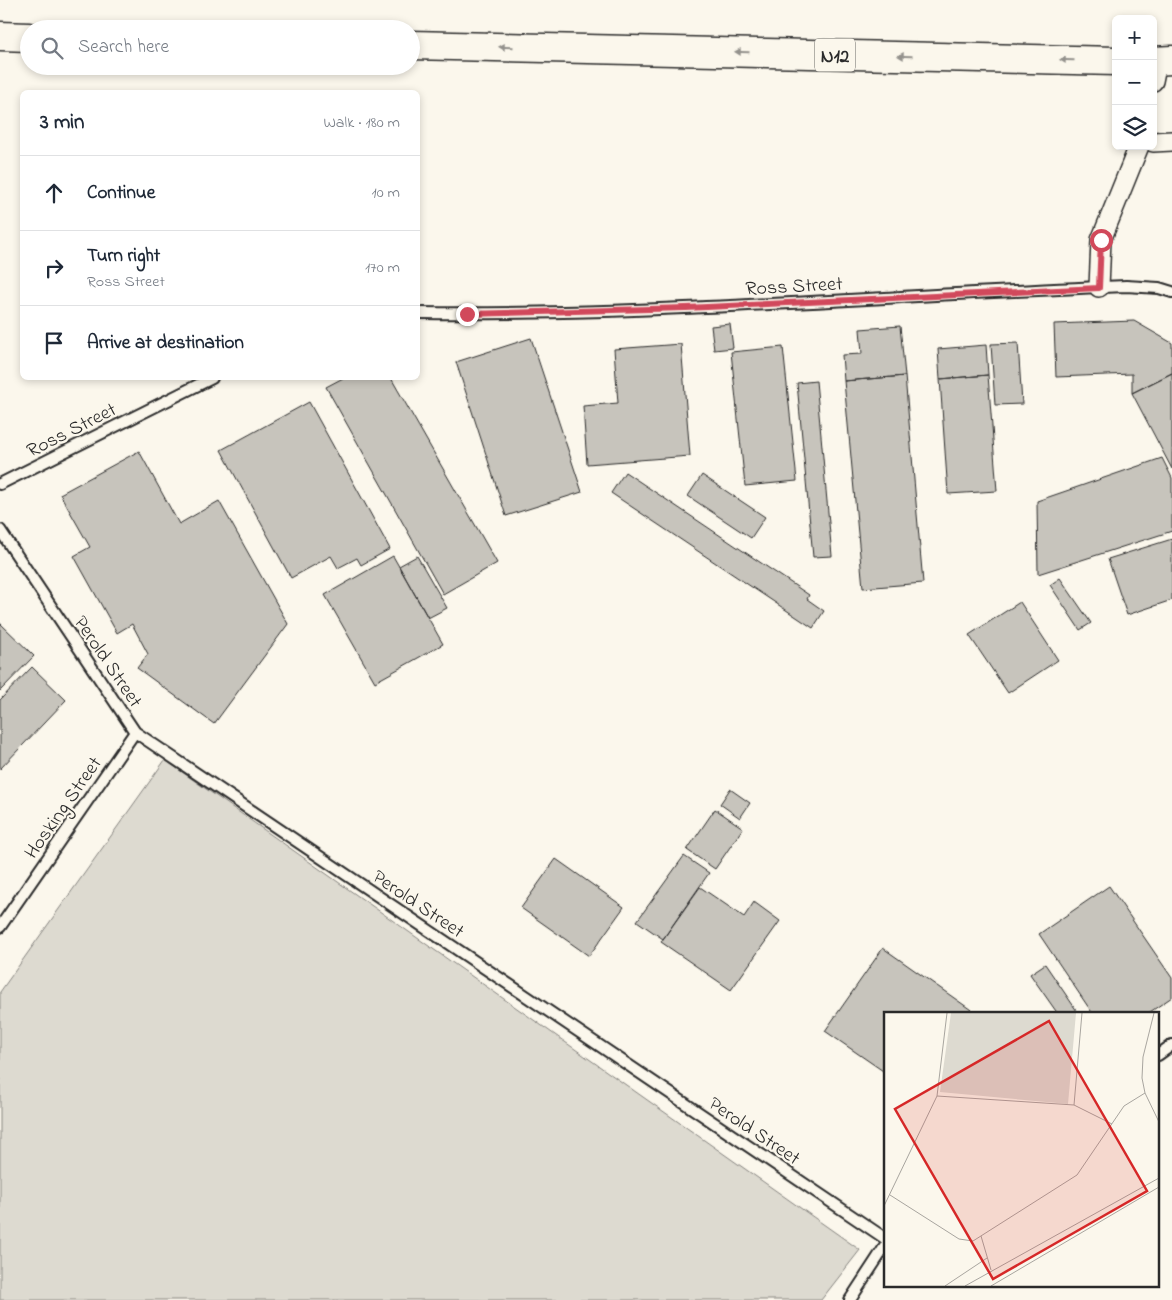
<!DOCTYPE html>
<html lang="en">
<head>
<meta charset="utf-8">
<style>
  :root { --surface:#fff; --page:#f2f2f3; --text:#1f2937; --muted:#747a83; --line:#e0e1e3 }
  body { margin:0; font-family:"Indie Flower",sans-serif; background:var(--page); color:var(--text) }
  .controls { position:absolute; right:15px; top:15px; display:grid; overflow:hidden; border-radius:8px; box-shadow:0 2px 8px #0003 }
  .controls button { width:45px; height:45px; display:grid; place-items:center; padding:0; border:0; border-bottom:1px solid var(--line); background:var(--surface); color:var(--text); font:25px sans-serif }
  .stop { position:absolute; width:15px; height:15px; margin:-11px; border:4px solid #d1495b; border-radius:50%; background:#fff }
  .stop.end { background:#d1495b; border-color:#fff; box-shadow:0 1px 5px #0008 }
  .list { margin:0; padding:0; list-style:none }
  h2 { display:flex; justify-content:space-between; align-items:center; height:65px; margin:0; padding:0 20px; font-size:21px }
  h2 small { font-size:16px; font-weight:400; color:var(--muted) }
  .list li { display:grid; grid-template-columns:32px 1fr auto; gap:15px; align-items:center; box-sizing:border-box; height:75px; padding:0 20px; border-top:1px solid var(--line) }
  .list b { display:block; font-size:19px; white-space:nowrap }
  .list p { margin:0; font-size:16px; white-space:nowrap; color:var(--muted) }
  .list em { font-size:16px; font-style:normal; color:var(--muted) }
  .icon { flex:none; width:28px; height:28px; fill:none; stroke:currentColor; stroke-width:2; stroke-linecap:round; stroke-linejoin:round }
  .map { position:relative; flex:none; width:1172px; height:1300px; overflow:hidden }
  .search { position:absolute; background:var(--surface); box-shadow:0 2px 8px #0003; left:20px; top:20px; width:400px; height:55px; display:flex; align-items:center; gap:12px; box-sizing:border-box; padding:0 18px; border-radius:28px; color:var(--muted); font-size:19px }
  .panel { position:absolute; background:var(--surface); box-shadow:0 2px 8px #0003; left:20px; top:90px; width:400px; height:290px; border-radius:8px }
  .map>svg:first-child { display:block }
  .green { fill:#dddad0; stroke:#84827e }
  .building { fill:#c7c4bc; stroke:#2b2b2b }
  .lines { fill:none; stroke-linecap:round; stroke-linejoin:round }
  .lane-casing { stroke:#2b2b2b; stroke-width:14 }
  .street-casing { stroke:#2b2b2b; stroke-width:22 }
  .highway-casing { stroke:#2b2b2b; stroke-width:31 }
  .lane { stroke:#fbf7ec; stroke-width:10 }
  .street { stroke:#fbf7ec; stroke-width:19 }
  .highway { stroke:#fbf7ec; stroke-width:28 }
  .oneway { fill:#93918c }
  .route { stroke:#d1495b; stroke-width:6 }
  .labels { text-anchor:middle; stroke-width:4.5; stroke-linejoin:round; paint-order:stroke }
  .shield { fill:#fbf7ec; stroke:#696865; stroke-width:1 }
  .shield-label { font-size:19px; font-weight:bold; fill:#2b2b2b }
  .street-label { font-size:20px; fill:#2b2b2b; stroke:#fbf7ec }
  .inset-road { fill:none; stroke:#a8a59f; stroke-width:1 }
  .view { fill:#d62828; fill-opacity:0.15; stroke:#d62828; stroke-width:2.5 }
  .inset-edge { fill:none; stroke:#2b2b2b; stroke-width:2.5 }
</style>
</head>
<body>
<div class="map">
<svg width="1172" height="1300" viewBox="0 0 1172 1300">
  <rect width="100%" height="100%" fill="#fbf7ec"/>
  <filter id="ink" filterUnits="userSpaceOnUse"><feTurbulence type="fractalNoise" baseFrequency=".02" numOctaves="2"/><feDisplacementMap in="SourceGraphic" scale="10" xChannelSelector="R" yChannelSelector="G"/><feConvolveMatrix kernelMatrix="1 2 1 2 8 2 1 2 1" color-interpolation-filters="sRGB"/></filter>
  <g filter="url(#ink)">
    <path class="green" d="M165 760 860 1250 821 1300H0V992Z"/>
    <path class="building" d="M1134 321 1172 343V373L1132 393V374L1056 377 1054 324Z
      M730 324 733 348 714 350 711 326Z
      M900 326 905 376 844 381 842 355 862 354 860 329Z
      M531 338 582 492 506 516 456 362Z
      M1018 343 1022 404 995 405 991 344Z
      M681 344 690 456 587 464 583 406 618 403 614 349Z
      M986 345 988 375 940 379 938 349Z
      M783 347 797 481 745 486 731 352Z
      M1172 373V469L1132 393Z
      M988 375 997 491 948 494 940 379Z
      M905 376 923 583 863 588 844 381Z
      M343 378H391L497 563 443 594 326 387Z
      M816 381 832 556 813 557 797 383Z
      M309 402 390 549 361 565 357 558 338 568 331 556 291 578 221 450Z
      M139 451 179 524 219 501 288 624 214 724 137 668 148 654 132 624 117 633 74 556 90 547 60 494Z
      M1162 458 1172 478V531L1038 574 1037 501Z
      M625 472 809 595 807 599 824 611 813 628 611 493Z
      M702 475 765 517 751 538 688 496Z
      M1172 539V600L1127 615 1108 559Z
      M393 556 443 644 375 682 325 595Z
      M417 556 447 608 428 618 399 566Z
      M1060 578 1091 623 1080 630 1050 585Z
      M1020 602 1058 660 1008 693 969 635Z
      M0 623 34 656 0 691Z
      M32 667 66 700 0 769V700Z
      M730 789 750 803 740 818 720 804Z
      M715 809 743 828 715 869 687 850Z
      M684 856 709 873 663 939 637 921Z
      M556 859 624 907 589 956 521 908Z
      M1109 886 1172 978V997L1147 1014H1093L1039 934Z
      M700 887 744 917 754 902 780 921 731 990 661 942Z
      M883 948 974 1012 973 1014H886V1073L825 1031Z
      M1045 964 1079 1014H1058L1030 974Z"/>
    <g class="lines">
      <g class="lane-casing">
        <path id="lane" d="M418 313C654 316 890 295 1126 286L1159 288 1172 292
          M0 484 212 378
          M0 530 135 732 886 1239
          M0 927 135 732
          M1158 1055 1172 1045
          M850 1300 886 1245"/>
      </g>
      <g class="street-casing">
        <path id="street" d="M1153 81 1157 61
          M1153 142 1172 141
          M1099 287 1101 240 1139 146"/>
      </g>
      <g class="highway-casing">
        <path id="highway" d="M0 36 29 37
          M411 45 1116 61
          M1153 61 1172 60"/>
      </g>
      <use href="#lane" class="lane"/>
      <use href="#street" class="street"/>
      <use href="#highway" class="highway"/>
    </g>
    <defs><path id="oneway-solid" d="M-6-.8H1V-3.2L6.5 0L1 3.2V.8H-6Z" transform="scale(1.25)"/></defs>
    <g class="oneway">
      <use href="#oneway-solid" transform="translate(506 47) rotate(-179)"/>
      <use href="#oneway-solid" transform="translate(742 52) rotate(-179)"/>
      <use href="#oneway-solid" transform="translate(905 56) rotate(-179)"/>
      <use href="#oneway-solid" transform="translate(1067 60) rotate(-179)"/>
    </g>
  </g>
  <g class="lines" filter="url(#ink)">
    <path class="route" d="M467 314 686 308 1099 288 1101 240"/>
  </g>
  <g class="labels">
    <rect class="shield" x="815" y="38.5" width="40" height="33" rx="4"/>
    <g class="shield-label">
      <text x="835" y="62">N12</text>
    </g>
    <g class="street-label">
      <text transform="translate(794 285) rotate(-3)" y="7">Ross Street</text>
      <text transform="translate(71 429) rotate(-27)" y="7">Ross Street</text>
      <text transform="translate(109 661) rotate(56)" y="7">Perold Street</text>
      <text transform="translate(62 807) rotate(-55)" y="7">Hosking Street</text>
      <text transform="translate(419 903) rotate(34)" y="7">Perold Street</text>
      <text transform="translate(755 1130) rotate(34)" y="7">Perold Street</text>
    </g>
  </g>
  <g transform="translate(884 1012)">
    <rect width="275" height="275" fill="#fbf7ec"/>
    <path d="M67 1H192L184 92 56 80Z" fill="#dddad0"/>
    <path class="inset-road" d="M270 1 259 45 258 66 261 81 275 110M53 84 190 93 228 112M190 93 198 1M6 183 75 227 89 229 193 163 240 94 261 81M0 194 53 84 63 1M97 224 107 258M61 274 103 246M81 274 275 166M107 274 275 175"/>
    <path class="view" d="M165 9 263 179 109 267 11 97Z"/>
    <rect width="275" height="275" class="inset-edge"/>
  </g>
</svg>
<div class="controls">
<button>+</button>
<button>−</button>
<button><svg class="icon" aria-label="layers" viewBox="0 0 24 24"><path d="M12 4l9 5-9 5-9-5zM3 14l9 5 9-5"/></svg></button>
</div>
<div class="stop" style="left:1101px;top:240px"></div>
<div class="stop end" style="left:467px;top:314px"></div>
<div class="search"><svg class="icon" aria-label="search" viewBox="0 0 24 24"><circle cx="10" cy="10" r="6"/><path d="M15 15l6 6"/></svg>Search here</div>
<section class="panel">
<h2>3 min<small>Walk · 180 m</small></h2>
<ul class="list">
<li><svg class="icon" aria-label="ahead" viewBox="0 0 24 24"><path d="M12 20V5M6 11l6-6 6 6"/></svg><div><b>Continue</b></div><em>10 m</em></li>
<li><svg class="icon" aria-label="right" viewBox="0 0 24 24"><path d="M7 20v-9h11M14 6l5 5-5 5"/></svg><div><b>Turn right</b><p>Ross Street</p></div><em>170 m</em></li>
<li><svg class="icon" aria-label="arrive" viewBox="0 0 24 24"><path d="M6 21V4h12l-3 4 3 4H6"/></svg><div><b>Arrive at destination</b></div></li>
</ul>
</section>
</div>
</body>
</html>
